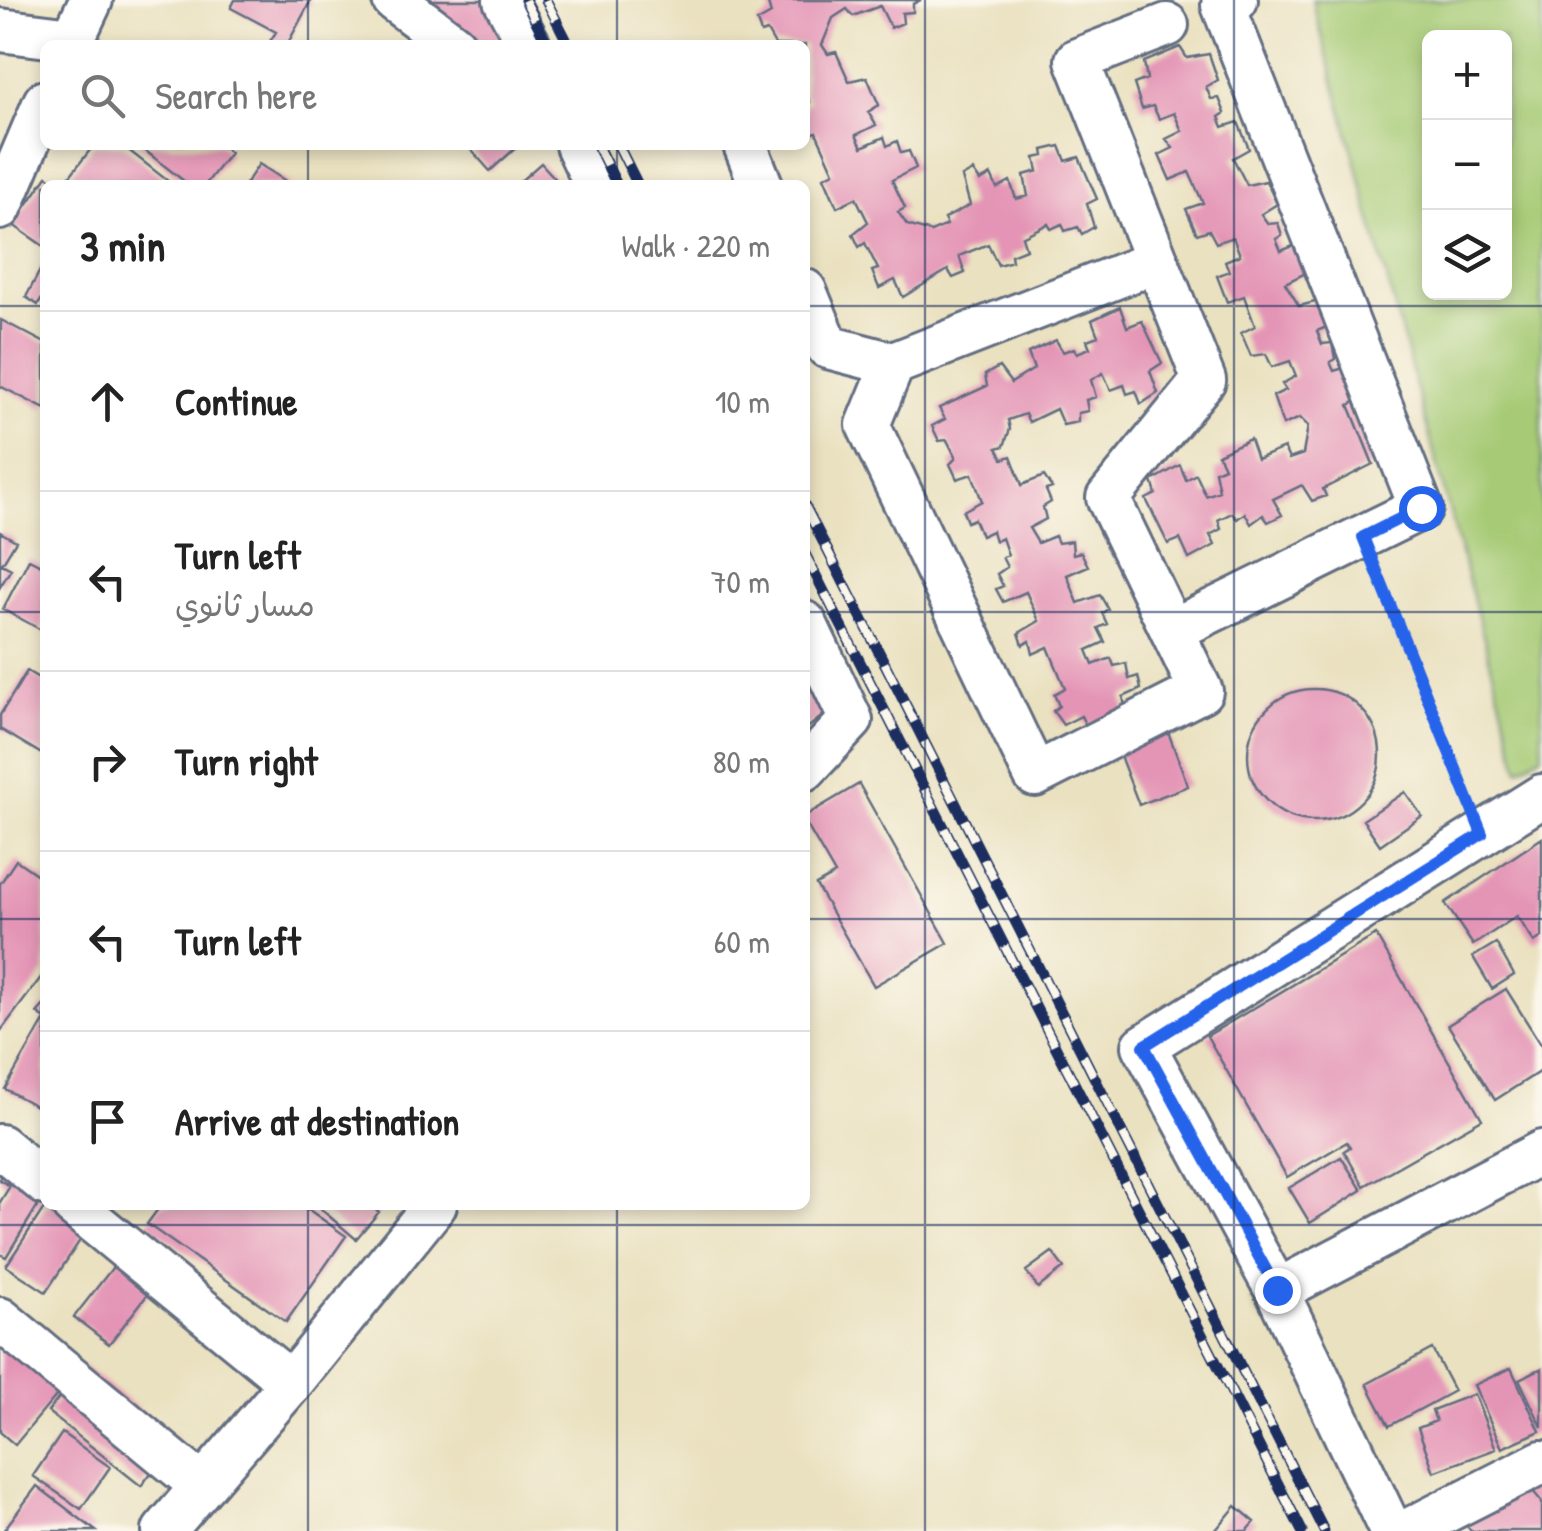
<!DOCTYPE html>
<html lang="en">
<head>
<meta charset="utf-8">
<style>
  :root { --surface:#fff; --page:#f6f6f6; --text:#222; --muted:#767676; --line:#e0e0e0 }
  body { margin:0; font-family:"Patrick Hand","Playpen Sans Arabic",sans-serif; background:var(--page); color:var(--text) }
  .controls { position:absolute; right:30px; top:30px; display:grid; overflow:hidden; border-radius:15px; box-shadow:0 5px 15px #0003 }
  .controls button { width:90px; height:90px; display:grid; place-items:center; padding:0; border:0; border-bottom:2px solid var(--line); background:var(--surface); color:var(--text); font:50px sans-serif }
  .stop { position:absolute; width:30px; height:30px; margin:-22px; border:8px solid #2563eb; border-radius:50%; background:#fff }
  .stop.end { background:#2563eb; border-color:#fff; box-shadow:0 2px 10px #0008 }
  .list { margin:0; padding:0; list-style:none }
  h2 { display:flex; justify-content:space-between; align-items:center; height:130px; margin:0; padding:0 40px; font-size:42px }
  h2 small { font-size:32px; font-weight:400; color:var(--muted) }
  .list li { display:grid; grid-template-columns:65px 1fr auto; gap:30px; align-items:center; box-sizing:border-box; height:180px; padding:0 40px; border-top:2px solid var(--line) }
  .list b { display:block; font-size:38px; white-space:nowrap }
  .list p { margin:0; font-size:32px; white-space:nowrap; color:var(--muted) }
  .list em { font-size:32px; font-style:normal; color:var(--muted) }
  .icon { flex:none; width:55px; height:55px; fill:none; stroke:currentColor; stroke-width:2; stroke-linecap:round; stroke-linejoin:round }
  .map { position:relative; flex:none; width:1542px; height:1531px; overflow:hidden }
  .search { position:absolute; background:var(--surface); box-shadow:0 5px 15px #0003; left:40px; top:40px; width:770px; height:110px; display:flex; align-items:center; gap:25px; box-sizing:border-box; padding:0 35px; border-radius:15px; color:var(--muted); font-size:38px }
  .panel { position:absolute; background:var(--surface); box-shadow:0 5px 15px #0003; left:40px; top:180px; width:770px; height:1030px; border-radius:15px }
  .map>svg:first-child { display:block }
  .park { fill:#a6ca74; stroke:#607c69; stroke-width:2.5; fill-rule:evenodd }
  .building { fill:#e495b6 }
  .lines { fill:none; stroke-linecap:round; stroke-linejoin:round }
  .minor-casing { stroke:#636d80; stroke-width:48 }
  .path { stroke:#636d80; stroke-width:6; stroke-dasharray:2.5 8; stroke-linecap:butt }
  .minor { stroke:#fff; stroke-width:42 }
  .rail-casing { stroke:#1b2f5e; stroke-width:11 }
  .rail { stroke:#fbf7ec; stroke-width:8; stroke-dasharray:22; stroke-linecap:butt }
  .route { stroke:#2563eb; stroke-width:12 }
  .grid { fill:none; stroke:#1b2f5e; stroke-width:2.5; stroke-opacity:0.55 }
</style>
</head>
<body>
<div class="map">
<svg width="1542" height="1531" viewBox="0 0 1542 1531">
  <rect width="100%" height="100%" fill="#fbf7ec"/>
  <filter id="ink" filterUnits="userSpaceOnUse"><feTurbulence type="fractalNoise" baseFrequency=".01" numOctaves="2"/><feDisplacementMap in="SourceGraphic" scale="20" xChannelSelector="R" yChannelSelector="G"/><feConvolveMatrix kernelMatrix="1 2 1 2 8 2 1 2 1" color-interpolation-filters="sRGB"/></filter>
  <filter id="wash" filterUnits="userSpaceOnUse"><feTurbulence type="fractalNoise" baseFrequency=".0048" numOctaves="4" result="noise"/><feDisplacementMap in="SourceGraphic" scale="40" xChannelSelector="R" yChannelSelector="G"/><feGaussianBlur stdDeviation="2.25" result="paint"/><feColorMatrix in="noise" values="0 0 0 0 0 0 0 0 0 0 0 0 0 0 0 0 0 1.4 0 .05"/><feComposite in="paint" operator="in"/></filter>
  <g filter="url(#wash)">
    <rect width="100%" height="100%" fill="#eae1c0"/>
    <path class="park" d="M1312 0H1542V755L1519 769ZM1430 38H1504V292H1430Z"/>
    <g id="blocks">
      <path class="building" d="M235 0H311L287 45 269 43 276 32 231 8Z
        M411 0H486L510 45H468Z
        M767 0H921L913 4V12L902 13 903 23 891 28 880 6 853 16 847 9 833 18 822 45 828 54 836 52 849 81 867 77 879 105 868 112 876 125 856 135 862 147 884 137 887 146 897 141 901 153 909 151 916 168 892 180 905 208 898 212 907 225 931 232 947 225 944 219 970 205 962 177 973 171 980 181 991 175 997 188 1010 181 1016 199 1028 196 1024 175 1038 171 1035 158 1044 156 1043 150 1060 146 1066 161 1079 157 1097 199 1087 204 1094 227 1082 234 1078 227 1065 231 1062 224 1051 229 1048 224 1022 237 1026 249 1011 255 1012 261 998 265 988 244 959 256 965 273 953 278 948 270 903 297 895 280 879 288 872 271 878 269 865 243 859 247 853 234 868 222 856 198 837 207 824 177 834 172 816 132 808 135 805 130V105L810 102 805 93V45H775L767 31 761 33 757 22 771 14Z
        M1180 47 1187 58 1209 54 1218 80 1206 87 1211 99 1219 98 1225 113 1219 117 1223 127 1238 122 1249 149 1233 158 1247 185 1266 181 1277 204 1261 214 1268 224 1278 223 1282 235 1276 239 1281 251 1293 246 1308 272 1285 283 1299 306 1319 301 1329 326 1317 331 1322 344 1332 343 1335 359 1330 362 1334 371 1347 367 1363 397 1349 405 1373 464 1323 489 1326 496 1312 501 1302 485 1273 499 1282 515 1268 522 1263 515 1251 524 1245 513 1237 519 1232 513 1218 520 1221 529 1210 535 1215 545 1189 559 1180 539 1168 544 1146 499 1156 494 1152 481 1180 465 1186 480 1196 474 1206 496 1219 491 1215 471 1224 467 1218 454 1250 439 1257 459 1284 448 1289 459 1303 454 1308 426 1300 418 1283 425 1273 396 1286 390 1282 384 1296 376 1290 361 1272 367 1266 354 1251 356 1241 333 1255 326 1244 296 1227 302 1217 276 1229 271 1225 261 1240 255 1233 237 1216 243 1209 230 1197 234 1186 209 1203 203 1189 172 1170 180 1159 155 1173 148 1166 139 1182 131 1174 113 1159 119 1153 106 1142 109 1134 84 1147 79 1144 62Z
        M94 145H122L173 185H80L69 177Z
        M138 145H220L230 153 205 185H189Z
        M467 145H519L490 171Z
        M541 163 561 185H516Z
        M259 164 292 185H245Z
        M47 176 61 185H45V247L13 225Z
        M45 261V294L38 305 26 297Z
        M1120 307 1127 327 1142 321 1162 363 1150 371 1158 393 1141 404 1136 391 1127 394 1124 385 1111 390 1103 373 1091 380 1096 397 1086 400 1088 411 1078 413V422L1063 425 1056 409 1029 422 1025 414 1008 420 1010 429 1004 446 997 448 1003 459 1011 456 1022 485 1044 476 1052 488 1046 490 1051 502 1043 507 1046 519 1029 528 1038 543 1055 536 1058 543 1072 541 1073 554 1081 552 1088 566 1067 575 1078 603 1100 595 1108 609 1102 613 1107 624 1098 628 1105 642 1087 650 1093 665 1111 658 1114 666 1126 663 1129 679 1138 676 1141 689 1123 697 1126 711 1086 726 1081 716 1063 725 1053 711 1059 706 1054 694 1065 688 1048 647 1033 654 1030 641 1023 645 1019 633 1039 621 1026 592 1003 602 996 589 1003 586 997 574 1007 567 1002 557 1008 555 1002 538 995 541 992 531 981 536 974 519 967 522 963 511 982 501 972 474 957 479 950 464 956 458 947 440 939 441 932 426 945 419 939 408 987 386 985 375 999 367 1011 383 1034 369 1028 353 1056 340 1063 352 1074 348 1077 353 1090 348 1087 340 1098 336 1092 320Z
        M1 320 45 343V409L0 386Z
        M0 532 16 541 2 564 11 569 0 587Z
        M29 559 45 567 43 631 3 609Z
        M805 666 836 705 805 730Z
        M27 671 45 682V756L0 729V715Z
        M1248 755a66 66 0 1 1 132 0a66 66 0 1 1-132 0Z
        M1167 729 1188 786 1139 805 1117 748Z
        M859 784 948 943 874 986 816 885 835 874 805 822V816Z
        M1405 792 1422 816 1380 845 1363 820Z
        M1542 838V937L1534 942 1517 916 1473 945 1445 903Z
        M16 860 45 880V972L0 1032V884Z
        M1376 935 1482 1119 1364 1186 1344 1151 1350 1147 1347 1142 1287 1177 1207 1036Z
        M1496 943 1514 975 1492 989 1473 957Z
        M1506 989 1542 1046V1070L1495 1100 1448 1025Z
        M45 1004V1111L5 1089 45 1019 37 1013Z
        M0 1153 45 1194 6 1257 0 1254V1202L10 1186 0 1180Z
        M1341 1157 1362 1190 1310 1223 1289 1188Z
        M46 1205H85L98 1213 46 1292 6 1266Z
        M161 1205H302L346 1236 286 1322 147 1224Z
        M316 1205H371L379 1212 356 1239Z
        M1052 1252 1064 1268 1038 1288 1026 1271Z
        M120 1258 155 1285 109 1344 74 1317Z
        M0 1306 77 1371 15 1445 0 1432Z
        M1432 1349 1454 1391 1389 1426 1367 1384Z
        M83 1366 177 1439 141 1486 48 1412Z
        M1511 1368 1540 1431 1502 1448 1474 1385Z
        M1542 1368V1427L1519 1379Z
        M1474 1394 1496 1449 1434 1472 1418 1428 1436 1421 1432 1410Z
        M62 1433 110 1467 81 1509 33 1476Z
        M1522 1478 1542 1502V1531H1471L1467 1526Z
        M37 1486 96 1531H3Z
        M1236 1506 1255 1522 1247 1531H1215Z"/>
    </g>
  </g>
  <g filter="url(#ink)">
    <use href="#blocks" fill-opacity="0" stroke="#636d80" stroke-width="2.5"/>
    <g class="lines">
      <g class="minor-casing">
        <path id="minor" d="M394 0 454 45
          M505 0 529 45
          M0 30 72 39
          M70 45 91 0
          M577 145 596 185
          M745 145 761 185
          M0 208 45 102
          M805 291 828 347 893 364 1157 261
          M893 364 868 425 1035 775 1201 691 1108 498 1204 380 1077 60 1167 25
          M805 623 851 720 805 769
          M1173 630 1421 508 1223 5 1236 0
          M0 1146 45 1183
          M73 1205 291 1383
          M1277 1291 1144 1046 1542 796
          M0 1319 202 1486
          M164 1531 291 1383 435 1205
          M1391 1531 1277 1291 1542 1152
          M1407 1531 1542 1462"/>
      </g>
      <path class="path" d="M1376 571 1468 800"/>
      <use href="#minor" class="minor"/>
      <g class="rail-casing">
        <path id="rail" d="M525 0 548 45
          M546 0 569 45
          M597 145 617 185
          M618 145 638 185
          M805 506 1324 1531
          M805 554 1302 1531"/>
      </g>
      <use href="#rail" class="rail"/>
    </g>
  </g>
  <g class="lines" filter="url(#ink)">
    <path class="route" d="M1277 1290 1144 1046 1482 834 1363 537 1421 508"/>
  </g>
  <path class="grid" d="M308 0V45M617 0V45M925 0V1531M1234 0V1531M308 145V185M617 145V185M0 306H45M805 306H1542M0 612H45M805 612H1542M0 919H45M805 919H1542M308 1205V1531M617 1205V1531M0 1225H1542"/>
</svg>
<div class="controls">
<button>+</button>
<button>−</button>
<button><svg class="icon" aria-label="layers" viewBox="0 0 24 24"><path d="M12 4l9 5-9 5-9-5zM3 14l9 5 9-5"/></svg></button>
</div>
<div class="stop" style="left:1421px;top:508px"></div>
<div class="stop end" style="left:1277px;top:1290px"></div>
<div class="search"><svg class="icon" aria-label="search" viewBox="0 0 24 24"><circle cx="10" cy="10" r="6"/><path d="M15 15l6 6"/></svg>Search here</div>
<section class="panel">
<h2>3 min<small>Walk · 220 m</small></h2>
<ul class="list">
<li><svg class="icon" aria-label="ahead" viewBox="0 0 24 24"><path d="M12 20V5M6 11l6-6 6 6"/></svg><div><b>Continue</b></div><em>10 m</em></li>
<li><svg class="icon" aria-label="left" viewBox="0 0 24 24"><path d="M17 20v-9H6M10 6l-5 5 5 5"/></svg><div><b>Turn left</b><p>مسار ثانوي</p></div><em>70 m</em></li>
<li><svg class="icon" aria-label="right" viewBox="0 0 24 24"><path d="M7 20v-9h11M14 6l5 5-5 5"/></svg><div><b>Turn right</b></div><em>80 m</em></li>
<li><svg class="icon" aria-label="left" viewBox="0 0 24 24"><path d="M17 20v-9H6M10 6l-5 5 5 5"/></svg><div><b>Turn left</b></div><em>60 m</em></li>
<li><svg class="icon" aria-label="arrive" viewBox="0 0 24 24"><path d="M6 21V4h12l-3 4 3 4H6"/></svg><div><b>Arrive at destination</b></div></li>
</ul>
</section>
</div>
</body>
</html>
